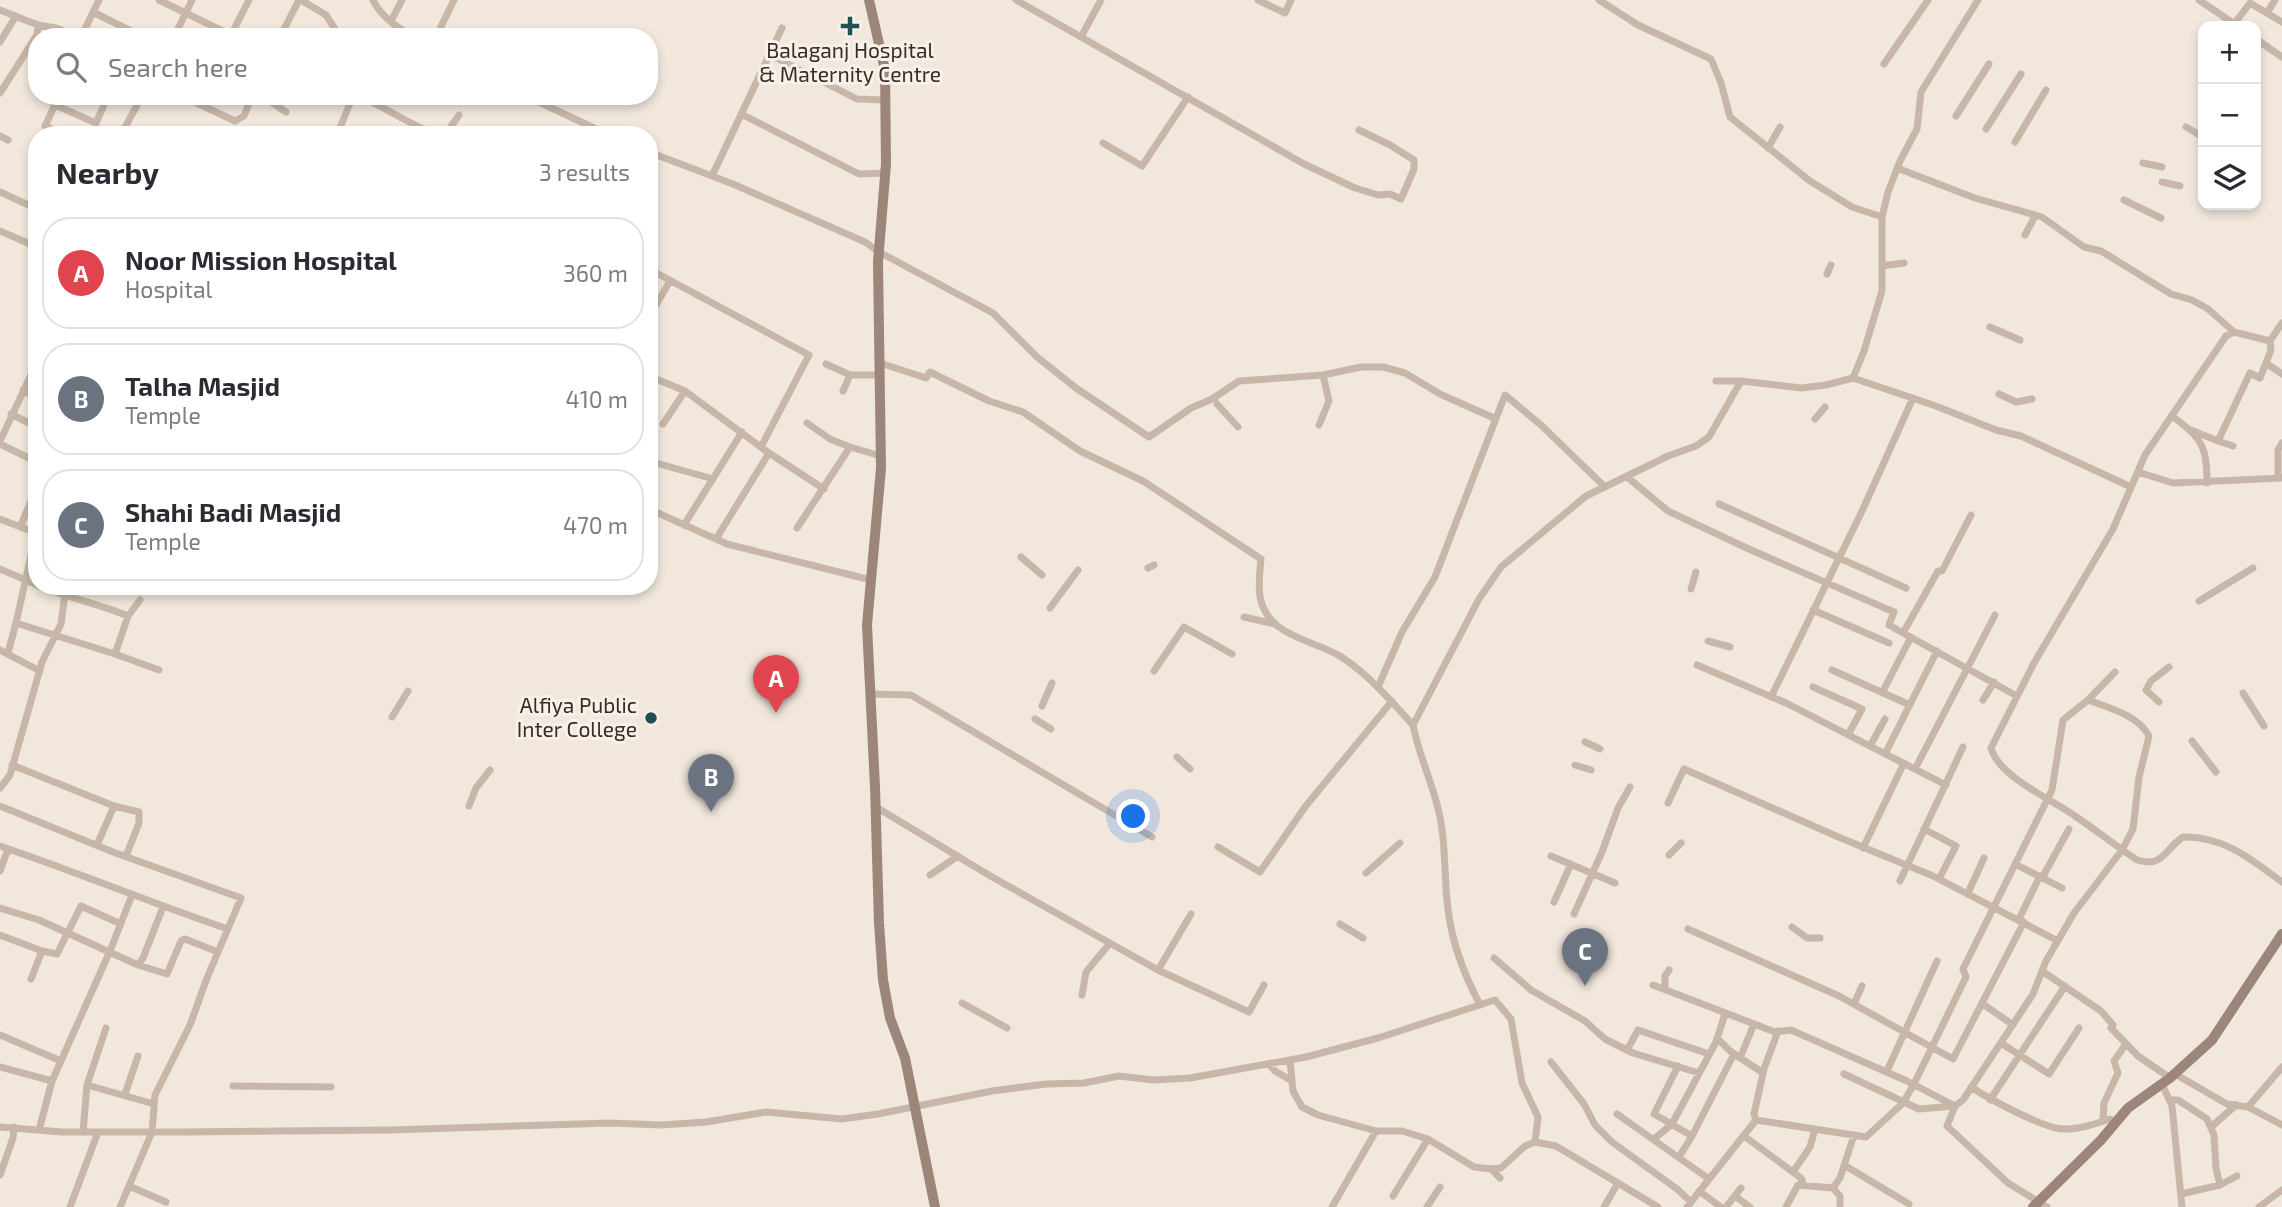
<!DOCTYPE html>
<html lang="en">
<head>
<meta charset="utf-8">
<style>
  :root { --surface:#fff; --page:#f2f2f3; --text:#2b2b33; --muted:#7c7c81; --line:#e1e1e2; --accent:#1a73e8 }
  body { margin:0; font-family:"Exo 2",sans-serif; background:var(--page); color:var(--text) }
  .controls { position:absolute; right:21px; top:21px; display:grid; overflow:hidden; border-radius:14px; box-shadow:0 4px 10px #0003 }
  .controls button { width:63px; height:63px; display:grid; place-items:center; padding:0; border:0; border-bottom:2px solid var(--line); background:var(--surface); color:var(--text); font:35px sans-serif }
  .you { position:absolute; left:1134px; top:817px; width:24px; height:24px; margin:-18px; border:5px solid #fff; border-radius:50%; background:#1a73e8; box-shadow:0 0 0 10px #1a73e833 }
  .badge { display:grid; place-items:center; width:46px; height:46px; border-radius:50%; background:var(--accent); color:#fff; font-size:23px; font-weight:700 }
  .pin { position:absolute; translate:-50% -58px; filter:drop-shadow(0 2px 4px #0008) }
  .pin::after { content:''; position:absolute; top:37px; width:24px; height:21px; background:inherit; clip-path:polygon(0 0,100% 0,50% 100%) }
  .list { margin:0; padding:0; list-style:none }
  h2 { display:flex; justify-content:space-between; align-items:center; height:91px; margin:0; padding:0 28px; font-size:30px }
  h2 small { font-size:23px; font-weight:400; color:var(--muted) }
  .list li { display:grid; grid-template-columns:46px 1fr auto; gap:21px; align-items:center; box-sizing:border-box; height:112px; margin:0 14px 14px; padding:0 14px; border:2px solid var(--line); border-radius:28px }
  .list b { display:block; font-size:26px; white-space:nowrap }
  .list p { margin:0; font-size:23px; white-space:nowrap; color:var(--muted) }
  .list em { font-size:23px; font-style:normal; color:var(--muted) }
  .icon { flex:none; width:38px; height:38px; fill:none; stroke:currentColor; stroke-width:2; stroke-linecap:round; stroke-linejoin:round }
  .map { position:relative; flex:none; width:2282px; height:1207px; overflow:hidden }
  .search { position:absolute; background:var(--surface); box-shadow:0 4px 10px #0003; left:28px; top:28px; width:630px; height:77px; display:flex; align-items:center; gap:18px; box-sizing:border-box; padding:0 24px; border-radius:28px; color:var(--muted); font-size:26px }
  .panel { position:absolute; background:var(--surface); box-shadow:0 4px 10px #0003; left:28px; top:126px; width:630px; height:469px; border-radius:28px }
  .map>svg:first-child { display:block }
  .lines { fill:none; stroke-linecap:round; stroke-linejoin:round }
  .street { stroke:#c8b7a9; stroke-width:7 }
  .secondary { stroke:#9c867a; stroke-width:10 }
  .poi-dot { fill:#205255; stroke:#f9f1e8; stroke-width:2.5 }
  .labels { text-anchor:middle; stroke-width:6; stroke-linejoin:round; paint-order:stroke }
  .poi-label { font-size:21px; fill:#362c28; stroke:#f9f1e8 }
</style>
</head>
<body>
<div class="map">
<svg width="2282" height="1207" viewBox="0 0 2282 1207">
  <rect width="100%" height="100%" fill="#f1e7dc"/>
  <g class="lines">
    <path class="street" d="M159 0 235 37
      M301 0 326 15 340 37
      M373 0C381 17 398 28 414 37
      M1016 0 1304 164 1355 188 1378 195 1390 194 1401 199 1414 169V160L1390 145 1359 130
      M1258 0 1285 13 1291 0
      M1599 0 1638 25 1711 59 1721 83 1730 117 1810 181 1852 207 1882 217
      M2199 0 2236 25
      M0 10 38 25 56 28 81 37
      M93 12 143 37
      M2267 13 2275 0
      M391 21 402 0
      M2234 24 2250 3 2282 22
      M231 35 249 0
      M81 37 99 0
      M174 37 192 0
      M280 37 299 0
      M436 37 454 0
      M1081 37 1101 0
      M2256 39 2282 57
      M0 42 16 16
      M770 55 857 99 885 100
      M1884 64 1928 0
      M0 93 37 35 38 25
      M59 96 45 126 66 135
      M182 96 235 121 244 116 252 96
      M262 96 286 112
      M359 96C388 108 413 128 442 135
      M526 96 609 135
      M55 105 96 123 108 96
      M741 114 859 174 886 173
      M1956 116 1989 64
      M2186 127 2203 137
      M1986 129 2021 74
      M123 131 142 96
      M337 135 353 96
      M445 135 459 115
      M0 136 8 140
      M2015 142 2046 90
      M1103 143 1142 166 1188 97
      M1768 148 1780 127
      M649 152 733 184 865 242 879 252 993 313 1037 357 1076 388 1149 437 1191 408 1212 399 1239 381 1323 375 1361 367H1383L1405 373 1440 394 1496 419
      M2143 163 2162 167
      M1897 168 1975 198 2042 217 2084 247 2101 251 2171 294 2192 300 2208 309 2234 332
      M712 176 782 28
      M2162 182 2180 186
      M0 192 37 209
      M2124 200 2161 218
      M0 231 37 247
      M2025 235 2035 216
      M1882 266 1904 263
      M649 269 809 355 761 447
      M1827 274 1831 265
      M649 317 670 281
      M2282 323 2270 341 2234 332 2226 336 2145 455 2113 529 2034 663 1991 748C1999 777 2051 799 2075 816 2096 830 2116 846 2137 860 2163 868 2164 850 2183 837 2224 836 2251 859 2282 882
      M1990 327 2020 340
      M880 363 926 378 930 372 989 401 1023 412 1080 451 1143 481 1261 559C1260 571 1258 585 1260 597 1268 638 1314 639 1343 658 1370 676 1391 701 1413 725
      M2266 363 2282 374
      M826 364 850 375H880
      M649 376 685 391 769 453 824 489
      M1853 378 1864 351 1882 291V217L1888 192 1900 161 1917 129 1921 92 1978 0
      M1716 381H1741
      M23 390 37 398
      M649 390 654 378
      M843 391 850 375
      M1999 394 2016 402 2032 399
      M1217 404 1238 427
      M11 414 37 427
      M2172 416C2202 438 2207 446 2207 483
      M1815 419 1825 407
      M807 423 830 439 850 447
      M663 424 685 391
      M1319 425 1329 401 1323 375
      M2191 430 2218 441
      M0 441 37 362
      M0 444 37 462
      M2233 446 2218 441 2250 373 2260 378 2271 350 2270 341
      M649 461 713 479
      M2138 472 2173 483 2282 478
      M1627 477 1668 511 1751 550 1894 612 1889 625 1903 633
      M2278 478V450L2282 443
      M1719 504 1906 588
      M649 509 727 544 871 580
      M1971 515 1942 571H1938L1903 633 2017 696
      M0 519 36 533 16 623 115 654 128 616 140 600
      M684 525 742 432
      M20 527 37 487
      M797 528 850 447 881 456
      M716 539 769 453
      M1021 557 1042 575
      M1148 568 1154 565
      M0 569 37 585
      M39 586C69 598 99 604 128 616
      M1691 589 1696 572
      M2199 601 2253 568
      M1050 608 1078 570
      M1813 610 1889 643
      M1244 617 1275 624
      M1708 641 1730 647
      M0 650 40 671
      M8 653 16 623
      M115 654 159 670
      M1697 665 1786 703 1946 785
      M1832 670 1910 705
      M1154 671 1184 627 1232 654
      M1378 687 1402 632 1435 577 1505 395 1541 425 1605 487
      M1813 687 1862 709 1848 735
      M1882 693 1911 637
      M2243 693 2264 726
      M870 694 911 695 1152 837
      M1771 697 1863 509 1913 398
      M1983 700 1994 682
      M2159 702 2146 690 2151 681 2169 667
      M1042 706 1052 683
      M392 717 408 691
      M1035 719 1051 729
      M2192 741 2216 772
      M1585 742 1600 749
      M1870 746 1885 719
      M1885 754 1937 651
      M1177 757 1190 769
      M12 765 114 806 139 812V823L126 856
      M1575 765 1591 770
      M1915 769 1995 615
      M0 788 10 775 42 662 61 624 66 586
      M1668 803 1684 769 1836 836 1933 876 2058 941
      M0 806 113 852 241 898 207 978 190 1025 155 1095 152 1132 120 1207
      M469 806 476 788 490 770
      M876 807 992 877 1158 970 1249 1012 1264 985
      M1924 829 1956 846 1939 879
      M97 845 114 806
      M0 846C77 872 151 903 228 929
      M1218 847 1260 872 1305 807 1392 701
      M1863 848 1904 763
      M1669 855 1681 843
      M1551 856 1615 883
      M2015 864 2062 888
      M0 871 8 849
      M1366 873 1400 843
      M930 875 958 856
      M2042 878 2069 829
      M1900 881 1963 747
      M1968 893 1984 858
      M1554 902 1571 864
      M0 908 39 920 138 965 167 974 181 941 185 939 218 952
      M1574 914 1602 852 1618 808 1630 787
      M2019 919 2040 876
      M1340 924 1363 938
      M1792 927 1807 938H1820
      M1688 929 1839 996 1953 1059 2024 922
      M0 935 42 951 57 954 81 906 121 924
      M1494 958 1531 990 1585 1021 1605 1039 1633 1053 1699 1073
      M138 965 143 958 163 907
      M1158 970 1191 914
      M2042 971 2101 1011 2113 1025 2111 1028 2138 1056 2170 1078
      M31 979 42 951
      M1653 985 1775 1032 1791 1030 1907 1081 1955 1106
      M1665 989V976L1669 970
      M1082 995 1086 972 1110 943
      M962 1003 1007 1028
      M1854 1004 1862 986
      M1983 1004 2013 1025
      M1480 1005C1464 974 1452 944 1448 909 1444 880 1446 851 1441 823 1436 789 1419 758 1413 725L1479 599 1501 567 1586 496 1668 456 1696 446 1709 437 1741 381 1801 388 1826 385 1853 378 1936 406 1996 430 2021 436 2131 487
      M0 1035 61 1061
      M1717 1038 1730 1051 1763 1073
      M2001 1043 2049 1074 2079 1028
      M1627 1050 1638 1030 1709 1054
      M1740 1058 1754 1024
      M1290 1060 1293 1091 1302 1107 1318 1115 1376 1131H1402L1428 1139 1474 1167 1491 1169 1501 1168 1525 1146 1535 1142 1556 1146 1658 1207
      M1551 1062 1584 1104 1595 1125 1612 1142 1677 1189 1691 1202
      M1269 1064 1275 1071 1292 1081
      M1678 1066 1654 1114 1692 1136
      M0 1067 52 1081
      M1887 1071 1937 961
      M1844 1074 1919 1109 1954 1106
      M2175 1074 2227 1104 2248 1107 2282 1125
      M2162 1084 2172 1106 2182 1207
      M87 1085 154 1104
      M233 1086 331 1087
      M1971 1087C1989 1099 2041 1127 2062 1129 2077 1130 2095 1124 2110 1119L2116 1122
      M125 1094 138 1056
      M1990 1100 2065 986
      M2170 1100H2178L2207 1119 2214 1135 2216 1168 2220 1185
      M2248 1107 2282 1067
      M1617 1114 1709 1179
      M1756 1120 1754 1114 1764 1069 1778 1031
      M2103 1121 2104 1103 2118 1073 2114 1061 2126 1044
      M0 1127 62 1132H184L389 1130 609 1123 662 1125 706 1122 766 1112 842 1119 878 1114 992 1091 1046 1084 1084 1083 1119 1076 1154 1080 1190 1078 1306 1057 1378 1038 1495 1000 1511 1019 1522 1083 1538 1117 1535 1142
      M2211 1127 2236 1105
      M39 1130 52 1081 110 951 132 895
      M83 1132 87 1085 106 1028
      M1744 1136 1801 1178 1804 1186
      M1654 1139 1672 1124 1716 1042 1725 1014
      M1679 1157 1692 1136 1734 1054
      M1844 1165 1909 1204
      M1491 1169 1500 1178
      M1793 1172 1810 1147 1815 1129
      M0 1175 13 1138 14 1127
      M129 1186 166 1202
      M1833 1188 1840 1178 1854 1135
      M1699 1191 1721 1207
      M2181 1194 2220 1185 2237 1176
      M1393 1196 1428 1139
      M1735 1196 1750 1207
      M70 1207 98 1132
      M1332 1207 1376 1131
      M1427 1207 1440 1187
      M1604 1207 1618 1183
      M1687 1207 1756 1120 1866 1137 1903 1103 1914 1084 1966 977 1963 969 2052 790 2063 720 2088 700 2115 672
      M1726 1207 1741 1188
      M1786 1207 1798 1185 1833 1188 1840 1196V1207
      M2047 1207 2008 1183 1947 1126 1955 1106 1963 1100 2033 994 2046 961 2074 913 2122 850 2133 829 2139 777 2149 736C2138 715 2109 708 2088 700
      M2259 1207 2282 1190"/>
    <path class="secondary" d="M869 0 885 70 886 164 878 262 881 468 867 625 875 787 879 923 883 980 890 1018 905 1058 935 1207
      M2033 1207 2101 1140 2128 1108 2170 1078 2212 1040 2282 934"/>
  </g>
  <g class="poi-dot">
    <path d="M846.5 15.5h7v7h7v7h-7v7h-7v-7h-7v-7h7z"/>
    <circle cx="651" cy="718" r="7"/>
  </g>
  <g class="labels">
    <g class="poi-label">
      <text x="850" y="58">Balaganj Hospital<tspan x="850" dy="24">&amp; Maternity Centre</tspan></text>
      <text x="637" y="713" text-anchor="end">Alfiya Public<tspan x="637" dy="24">Inter College</tspan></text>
    </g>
  </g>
</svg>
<div class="controls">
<button>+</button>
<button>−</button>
<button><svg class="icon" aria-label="layers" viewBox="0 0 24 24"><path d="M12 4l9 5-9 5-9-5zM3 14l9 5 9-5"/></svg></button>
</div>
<div class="you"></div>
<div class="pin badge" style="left:776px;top:713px;background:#e0444e">A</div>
<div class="pin badge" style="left:711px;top:812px;background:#6b7280">B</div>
<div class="pin badge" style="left:1585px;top:986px;background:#6b7280">C</div>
<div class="search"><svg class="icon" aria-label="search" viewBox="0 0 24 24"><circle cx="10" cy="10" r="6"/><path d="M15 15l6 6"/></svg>Search here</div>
<section class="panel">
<h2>Nearby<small>3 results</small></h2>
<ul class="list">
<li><span class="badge" style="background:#e0444e">A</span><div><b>Noor Mission Hospital</b><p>Hospital</p></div><em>360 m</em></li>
<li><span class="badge" style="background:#6b7280">B</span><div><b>Talha Masjid</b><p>Temple</p></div><em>410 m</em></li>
<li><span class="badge" style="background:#6b7280">C</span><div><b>Shahi Badi Masjid</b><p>Temple</p></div><em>470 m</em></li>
</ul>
</section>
</div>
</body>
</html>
